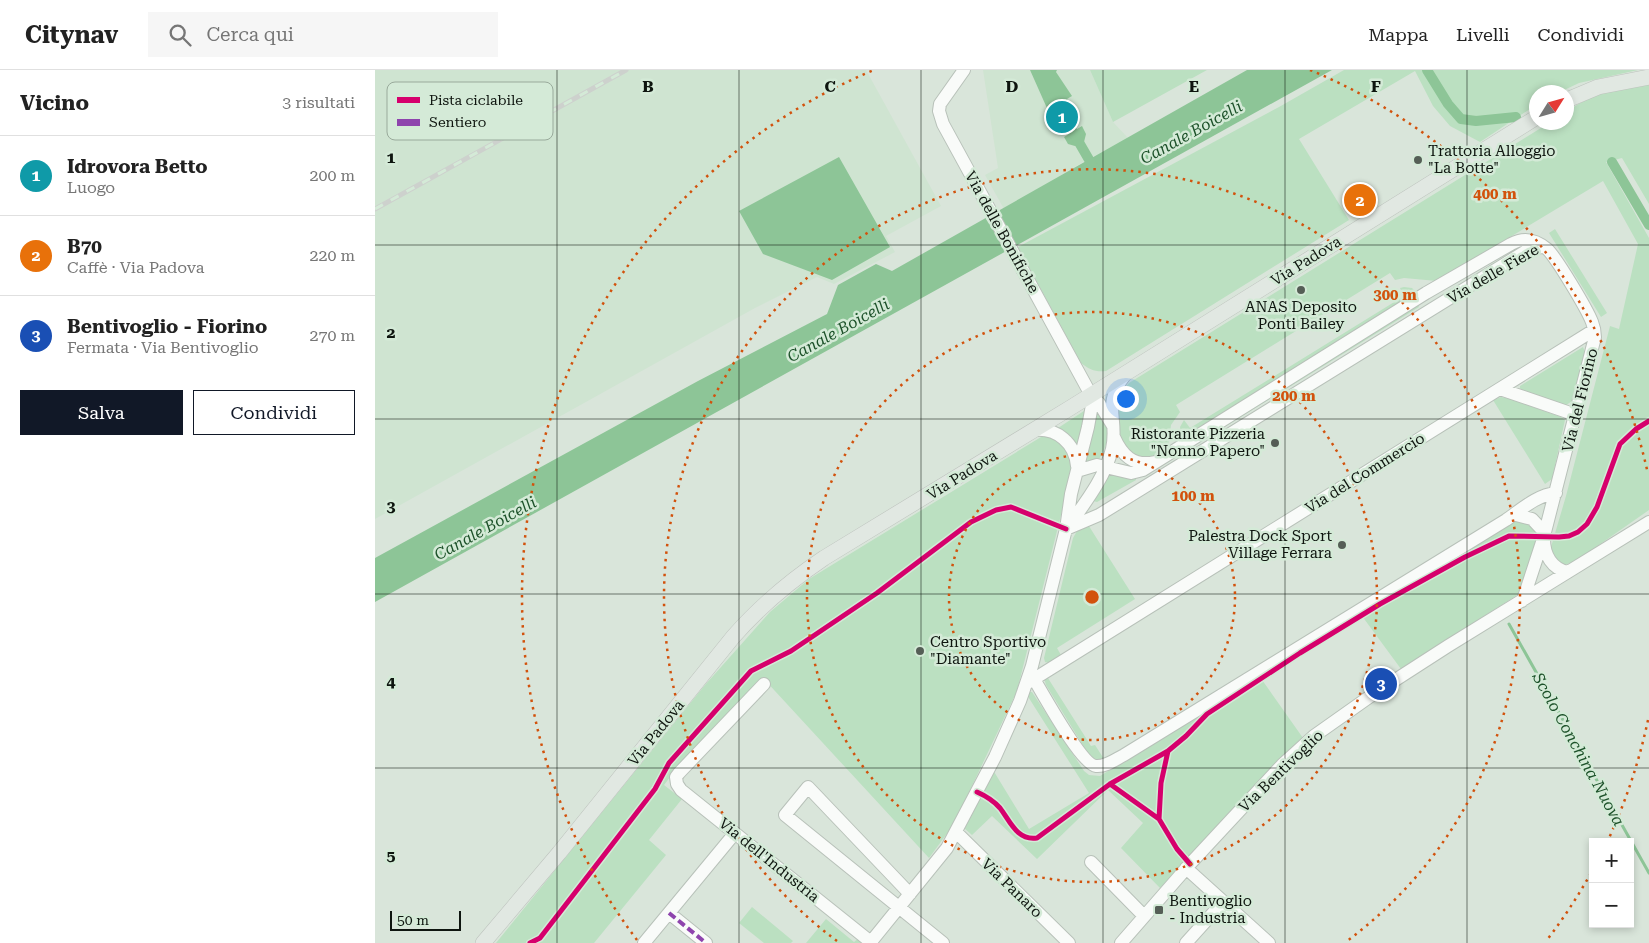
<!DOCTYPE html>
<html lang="it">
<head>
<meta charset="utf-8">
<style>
  :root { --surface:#fff; --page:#f6f6f6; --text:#222; --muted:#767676; --line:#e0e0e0; --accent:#111827 }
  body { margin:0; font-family:"Roboto Serif",serif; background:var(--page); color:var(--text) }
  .controls { position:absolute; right:15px; bottom:15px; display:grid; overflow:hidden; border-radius:0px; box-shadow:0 2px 8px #0003 }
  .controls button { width:45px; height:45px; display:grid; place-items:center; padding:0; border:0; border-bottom:1px solid var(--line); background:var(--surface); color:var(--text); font:25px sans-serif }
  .compass { position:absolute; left:1154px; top:15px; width:45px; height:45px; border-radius:50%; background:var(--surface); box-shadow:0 2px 8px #0003; rotate:53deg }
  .scale { position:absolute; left:15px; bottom:12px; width:71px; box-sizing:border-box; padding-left:5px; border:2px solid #0e150f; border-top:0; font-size:14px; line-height:18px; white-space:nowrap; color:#0e150f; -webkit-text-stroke:4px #d4ead7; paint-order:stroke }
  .you { position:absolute; left:750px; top:328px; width:18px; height:18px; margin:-12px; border:4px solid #fff; border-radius:50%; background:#1a73e8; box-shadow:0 0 0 8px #1a73e833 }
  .badge { display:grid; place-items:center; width:32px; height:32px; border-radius:50%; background:var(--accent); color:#fff; font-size:16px; font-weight:700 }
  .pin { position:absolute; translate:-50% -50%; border:2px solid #fff; box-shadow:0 1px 5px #0006 }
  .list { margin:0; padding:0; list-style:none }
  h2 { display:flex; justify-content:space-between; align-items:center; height:65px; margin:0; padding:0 20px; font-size:21px }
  h2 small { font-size:16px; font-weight:400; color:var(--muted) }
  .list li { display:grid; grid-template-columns:32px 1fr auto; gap:15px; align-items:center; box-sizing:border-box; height:80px; padding:0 20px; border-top:1px solid var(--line) }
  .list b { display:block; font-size:19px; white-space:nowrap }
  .list p { margin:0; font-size:16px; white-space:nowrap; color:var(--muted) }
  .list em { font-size:16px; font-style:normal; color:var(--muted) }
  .actions { display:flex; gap:10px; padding:15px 20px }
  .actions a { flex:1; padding:11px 0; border:1px solid var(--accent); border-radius:0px; text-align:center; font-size:18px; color:var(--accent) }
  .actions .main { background:var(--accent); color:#fff }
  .icon { flex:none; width:28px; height:28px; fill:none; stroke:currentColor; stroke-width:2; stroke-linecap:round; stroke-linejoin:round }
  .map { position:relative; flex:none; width:1274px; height:873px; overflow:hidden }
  header { display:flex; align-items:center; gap:30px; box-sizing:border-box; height:70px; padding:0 25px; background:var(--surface); border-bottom:1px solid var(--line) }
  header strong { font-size:24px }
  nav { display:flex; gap:28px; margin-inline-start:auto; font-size:18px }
  .search { width:350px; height:45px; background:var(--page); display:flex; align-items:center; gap:12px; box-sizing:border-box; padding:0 18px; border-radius:0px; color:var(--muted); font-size:19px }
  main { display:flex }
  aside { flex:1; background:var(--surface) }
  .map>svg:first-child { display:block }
  .built { fill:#cfe4d1 }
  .green { fill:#bbe0c1 }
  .water { fill:#8dc597 }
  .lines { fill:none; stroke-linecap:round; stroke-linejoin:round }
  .stream { stroke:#8dc597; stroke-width:3 }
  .canal { stroke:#8dc597; stroke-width:10 }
  .minor-casing { stroke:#b8c1b9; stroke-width:14 }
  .major-casing { stroke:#bdc2bd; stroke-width:16 }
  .minor { stroke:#f9fbf9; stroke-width:12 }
  .major { stroke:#e1e8e2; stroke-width:15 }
  .rail-casing { stroke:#cdd1cd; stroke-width:5 }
  .rail { stroke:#d4ead7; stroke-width:3; stroke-dasharray:9; stroke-linecap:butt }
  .quiet { stroke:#8e44ad; stroke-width:4; stroke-dasharray:8 4; stroke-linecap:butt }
  .cycleway-casing { stroke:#d4ead7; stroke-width:8 }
  .cycleway { stroke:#d6006c; stroke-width:5 }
  .grid { fill:none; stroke:#0e150f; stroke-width:1; stroke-opacity:0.55 }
  .ring { fill:none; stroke:#d2520c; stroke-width:2.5; stroke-dasharray:2.5 5 }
  .poi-dot { fill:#555e56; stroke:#d4ead7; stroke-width:2 }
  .labels { text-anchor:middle; stroke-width:5; stroke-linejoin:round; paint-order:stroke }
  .poi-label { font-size:15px; fill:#0e150f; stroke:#d4ead7; text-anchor:start }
  .street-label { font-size:15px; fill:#0e150f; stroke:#d4ead7 }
  .water-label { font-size:16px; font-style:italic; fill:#1d522a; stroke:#d4ead7 }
  .key { fill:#d4ead7; stroke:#99aa9b; stroke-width:1 }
  .key-label { font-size:14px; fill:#0e150f }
  .grid-label { font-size:16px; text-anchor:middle; font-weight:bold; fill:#0e150f; stroke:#d4ead7; stroke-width:5; stroke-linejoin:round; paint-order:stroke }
  .centre { fill:#d2520c; stroke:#d4ead7; stroke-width:2.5 }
  .ring-label { font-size:15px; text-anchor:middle; font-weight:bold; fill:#d2520c; stroke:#d4ead7; stroke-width:5; stroke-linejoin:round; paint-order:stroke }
</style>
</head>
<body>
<header>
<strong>Citynav</strong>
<div class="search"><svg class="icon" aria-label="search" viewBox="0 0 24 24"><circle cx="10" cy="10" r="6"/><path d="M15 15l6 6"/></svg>Cerca qui</div>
<nav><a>Mappa</a><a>Livelli</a><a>Condividi</a></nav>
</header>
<main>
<aside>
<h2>Vicino<small>3 risultati</small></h2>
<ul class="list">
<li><span class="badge" style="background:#0f9aa8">1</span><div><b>Idrovora Betto</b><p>Luogo</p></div><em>200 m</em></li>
<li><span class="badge" style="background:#e8710a">2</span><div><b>B70</b><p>Caffè · Via Padova</p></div><em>220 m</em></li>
<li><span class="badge" style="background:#1a4fb4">3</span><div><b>Bentivoglio - Fiorino</b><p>Fermata · Via Bentivoglio</p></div><em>270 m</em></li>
</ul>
<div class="actions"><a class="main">Salva</a><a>Condividi</a></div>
</aside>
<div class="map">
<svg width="1274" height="873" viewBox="0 0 1274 873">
  <rect width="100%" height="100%" fill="#d9e5da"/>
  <path class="built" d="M0 0H491L566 136 511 166 520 182 459 214 442 207 380 238 0 449Z
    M608 0H655L675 45 695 34 692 29 696 26 683 7 681 2 682 0H715L738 52 754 69 713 89 629 139 610 105 623 98Z"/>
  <path class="green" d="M715 0H832L738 52Z
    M969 0H1263L1204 13 1185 22H1162L1161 35 1105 72 1075 56 1058 36 1040 1 924 69 974 150 731 301C720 302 715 300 706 293L643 177 904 37Z
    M1274 12V134L1247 88 1231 92 1274 168V440L1201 491 1189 495 1183 492 1178 486 1176 477 1191 426 1235 256 1244 259 1263 174 1228 111 1062 211 1029 208 1020 210 1015 203 801 335 805 342 796 355 794 372 790 378 775 388H765L757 384 746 372 742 337 747 322 754 313 1174 53 1192 52V41L1225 21Z
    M1180 159 1232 243 1226 247 1174 163Z
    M1029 217 1037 218 1040 221 1039 225 811 366 807 365 805 357 809 350 815 358 1029 226 1025 218Z
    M1043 234 1044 237 769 407 767 405Z
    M1208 277 1210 282 1197 331 1190 336 1147 321 1145 318V316Z
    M1126 327 1135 329 1186 347 1190 350 1177 409 1170 414 1118 330Z
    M712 339 704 382 694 365 683 358Z
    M722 341 733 354C734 369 731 378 723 391L708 394Z
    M671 364C690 370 695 378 698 397L642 621 579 754 554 788 388 608 302 698 289 715 307 729 274 770 291 785 219 873H121L330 615 395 542 434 509Z
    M733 401 761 407V410L722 432 718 431Z
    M1139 452H1152L1161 459 1160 475 1147 522 1026 599 987 546Z
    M712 453 760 529 682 578 686 585 675 593 670 592 669 588 698 468 702 461Z
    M671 605 716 676 720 675 729 689 723 690 715 687 671 615 669 608Z
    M885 607 928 668 906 689 785 818 746 778 768 753 733 720 662 789 617 746 597 765 589 758 618 700 654 759 714 723 652 625 654 622H657L709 701 714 705 725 706Z
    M377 837 418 871 416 873H389L364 853Z
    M451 849 479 872 484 868 489 873H431Z"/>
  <path class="water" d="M655 0H682L681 2 697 26 692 29 695 34 675 45Z
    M872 0H957L0 532V488L323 311 452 244 463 215 501 194 517 201Z
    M707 56 711 64 709 72 700 76 693 74 689 67Z
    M464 87 515 177 457 210 388 184 364 141Z"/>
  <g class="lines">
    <path class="stream" d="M1134 554 1274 803"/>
    <path class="canal" d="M1052 0 1073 34 1086 49 1101 51 1141 47
      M679 27 693 52
      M698 62 720 100
      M1237 92 1274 155"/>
    <g class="minor-casing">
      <path id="minor" d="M589 0 565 34 564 41 568 54 716 325 724 333 738 356
        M1125 319 1201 345
        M660 360C682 358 700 373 702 396
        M739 367C747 385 758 397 780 392
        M702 401 722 395 756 403 768 400 1051 223 1136 174C1149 167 1160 169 1172 179 1181 187 1212 239 1217 252 1219 257 1220 262 1220 267L1169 466 1150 524 1147 531
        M1141 445 1157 449 1170 463
        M693 457C709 434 730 408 737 379 744 348 726 336 750 305
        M691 459 724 445 1151 181 1158 178 1169 177
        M1169 469C1169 485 1177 499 1193 502
        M659 609C668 624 707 695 721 696 731 697 741 689 749 685L1131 450C1147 439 1162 425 1181 423
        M389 614 304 703 301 707 302 714 306 720 497 873
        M651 614 1219 260
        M581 762 694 873
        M716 792 769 846
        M811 798 894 873
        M535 824 433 717 410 745 568 873
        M294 843 331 873
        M269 873 360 763
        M495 873 572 778 620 687 645 631 657 596 691 459 696 424 713 357 717 335 716 325
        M746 873 815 794 907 695 939 666 997 625 1073 576 1274 452
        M811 873 848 832"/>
    </g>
    <g class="major-casing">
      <path id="major" d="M1192 30 1223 17 1274 7
        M108 873 184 783 358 567C385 536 415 511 449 488L695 338 1162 47"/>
    </g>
    <use href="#minor" class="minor"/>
    <use href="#major" class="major"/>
    <g class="rail-casing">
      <path id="rail" d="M0 139 251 0"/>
    </g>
    <use href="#rail" class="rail"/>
    <path class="quiet" d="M294 843 331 873"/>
    <g class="cycleway-casing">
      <path id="cycleway" d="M735 714 784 749 802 779 815 794
        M602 722C611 726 618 730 625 738 635 751 642 771 662 768L735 714 793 681 811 666 832 644 925 583 1005 534 1090 487 1134 466 1184 467 1194 466 1203 462 1212 454 1222 437 1245 374 1261 359 1274 351
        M784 749 786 713 793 681
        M155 873 165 868 280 719 294 693 376 601 416 581 502 523 596 452 621 440 636 437 691 459"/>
    </g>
    <use href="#cycleway" class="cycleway"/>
  </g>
  <path class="grid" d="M182 0V873M364 0V873M546 0V873M728 0V873M910 0V873M1092 0V873M0 175H1274M0 349H1274M0 524H1274M0 698H1274"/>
  <g class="ring">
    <circle cx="717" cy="527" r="143"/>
    <circle cx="717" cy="527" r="285"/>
    <path d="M462 871A428 428 0 1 1 972 871"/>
    <path d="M1273 650A570 570 0 0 1 1234 768M1216 803A570 570 0 0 1 1172 870M262 870A570 570 0 0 1 499 0M935 0A570 570 0 0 1 1273 404"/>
  </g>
  <g class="poi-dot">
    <circle cx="1043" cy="90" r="5"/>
    <circle cx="926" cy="220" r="5"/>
    <circle cx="900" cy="373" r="5"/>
    <circle cx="967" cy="475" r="5"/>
    <circle cx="545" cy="581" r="5"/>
    <rect x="779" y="835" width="10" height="10" rx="2.5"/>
  </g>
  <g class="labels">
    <g class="poi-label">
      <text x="1053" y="86">Trattoria Alloggio<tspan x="1053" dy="17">"La Botte"</tspan></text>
      <text x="926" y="242" text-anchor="middle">ANAS Deposito<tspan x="926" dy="17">Ponti Bailey</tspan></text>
      <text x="890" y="369" text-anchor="end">Ristorante Pizzeria<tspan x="890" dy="17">"Nonno Papero"</tspan></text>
      <text x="957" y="471" text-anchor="end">Palestra Dock Sport<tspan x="957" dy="17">Village Ferrara</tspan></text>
      <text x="555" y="577">Centro Sportivo<tspan x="555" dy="17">"Diamante"</tspan></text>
      <text x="794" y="836">Bentivoglio<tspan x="794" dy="17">- Industria</tspan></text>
    </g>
    <g class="street-label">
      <text transform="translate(627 162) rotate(61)" y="5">Via delle Bonifiche</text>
      <text transform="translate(931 191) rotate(-32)" y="5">Via Padova</text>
      <text transform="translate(1118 204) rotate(-30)" y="5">Via delle Fiere</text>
      <text transform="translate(1205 330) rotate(-76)" y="5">Via del Fiorino</text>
      <text transform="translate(990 403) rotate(-32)" y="5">Via del Commercio</text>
      <text transform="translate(587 405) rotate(-32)" y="5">Via Padova</text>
      <text transform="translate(281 663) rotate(-51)" y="5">Via Padova</text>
      <text transform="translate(906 701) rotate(-44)" y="5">Via Bentivoglio</text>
      <text transform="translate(394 790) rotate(39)" y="5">Via dell'Industria</text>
      <text transform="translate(637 818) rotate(44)" y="5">Via Panaro</text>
    </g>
    <g class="water-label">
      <text transform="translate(816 62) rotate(-29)" y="6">Canale Boicelli</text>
      <text transform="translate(463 260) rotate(-29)" y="6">Canale Boicelli</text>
      <text transform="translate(110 458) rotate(-29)" y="6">Canale Boicelli</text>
      <text transform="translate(1204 679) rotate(61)" y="6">Scolo Conchina Nuova</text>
    </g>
  </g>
  <rect x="12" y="12" width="166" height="58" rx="8" class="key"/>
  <rect x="22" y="27" width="23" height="6" fill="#d6006c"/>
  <rect x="22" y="49" width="23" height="7" fill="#8e44ad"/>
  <g class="key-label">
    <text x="54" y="35">Pista ciclabile</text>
    <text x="54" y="57">Sentiero</text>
  </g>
  <g class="grid-label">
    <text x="273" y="22">B</text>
    <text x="455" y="22">C</text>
    <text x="637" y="22">D</text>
    <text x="819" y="22">E</text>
    <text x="1001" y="22">F</text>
    <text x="16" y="93">1</text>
    <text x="16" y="268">2</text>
    <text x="16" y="442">3</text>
    <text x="16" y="617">4</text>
    <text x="16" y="791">5</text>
  </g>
  <circle cx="717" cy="527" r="8" class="centre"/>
  <g class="ring-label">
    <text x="1120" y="129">400 m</text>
    <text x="1020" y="230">300 m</text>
    <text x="919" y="331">200 m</text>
    <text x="818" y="431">100 m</text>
  </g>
</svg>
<div class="controls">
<button>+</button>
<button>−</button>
</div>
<svg class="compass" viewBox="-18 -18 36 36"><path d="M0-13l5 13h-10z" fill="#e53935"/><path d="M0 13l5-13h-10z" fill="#767676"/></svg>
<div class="scale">50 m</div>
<div class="you"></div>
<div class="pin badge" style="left:687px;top:47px;background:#0f9aa8">1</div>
<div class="pin badge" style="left:985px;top:130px;background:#e8710a">2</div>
<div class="pin badge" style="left:1006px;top:614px;background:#1a4fb4">3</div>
</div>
</main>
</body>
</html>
